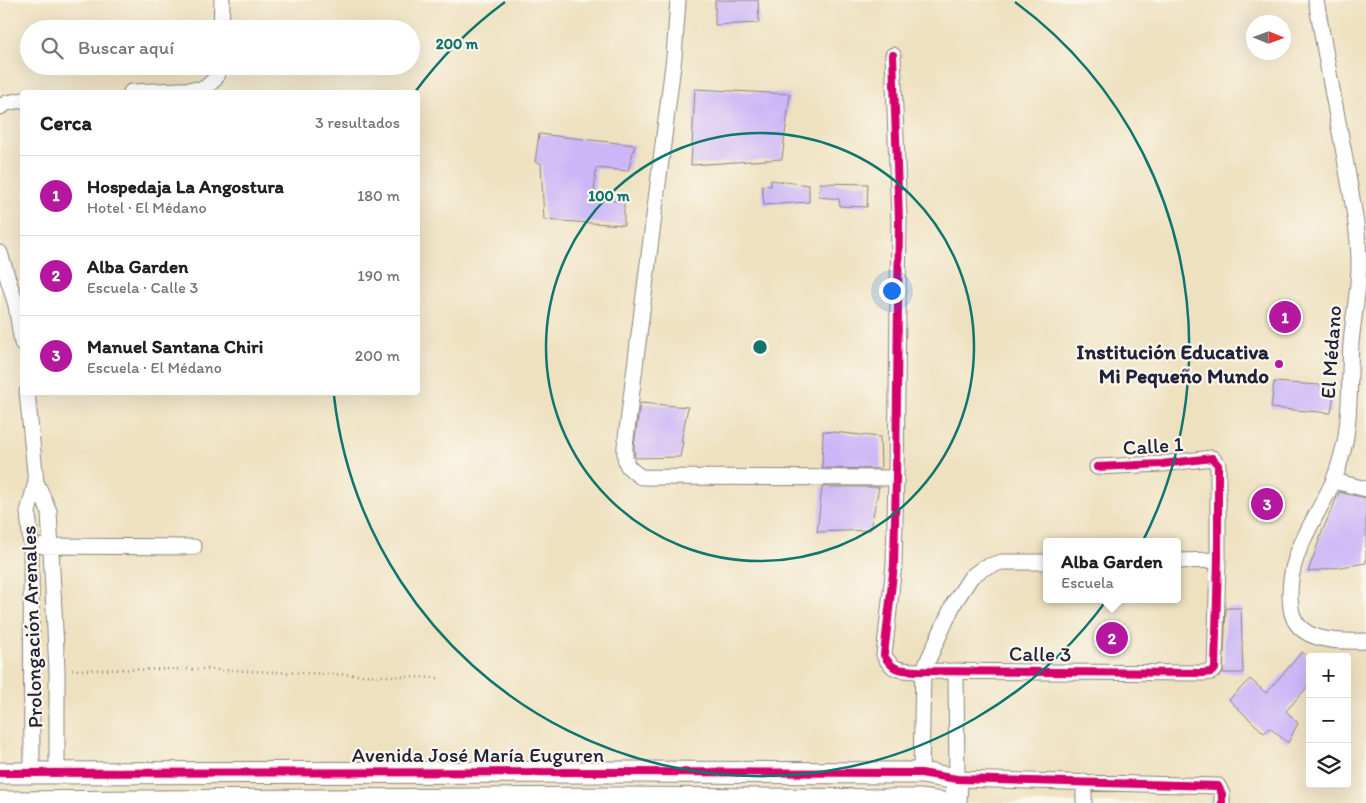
<!DOCTYPE html>
<html lang="es">
<head>
<meta charset="utf-8">
<style>
  :root { --surface:#fff; --page:#f2f2f2; --text:#202124; --muted:#757577; --line:#e0e0e0; --accent:#b5179e }
  body { margin:0; font-family:Itim,sans-serif; background:var(--page); color:var(--text) }
  .controls { position:absolute; right:15px; bottom:15px; display:grid; overflow:hidden; border-radius:5px; box-shadow:0 5px 20px #0002 }
  .controls button { width:45px; height:45px; display:grid; place-items:center; padding:0; border:0; border-bottom:1px solid var(--line); background:var(--surface); color:var(--text); font:25px sans-serif }
  .compass { position:absolute; left:1246px; top:15px; width:45px; height:45px; border-radius:50%; background:var(--surface); box-shadow:0 5px 20px #0002; rotate:91deg }
  .you { position:absolute; left:891px; top:290px; width:18px; height:18px; margin:-12px; border:4px solid #fff; border-radius:50%; background:#1a73e8; box-shadow:0 0 0 8px #1a73e833 }
  .badge { display:grid; place-items:center; width:32px; height:32px; border-radius:50%; background:var(--accent); color:#fff; font-size:16px; font-weight:700 }
  .pin { position:absolute; translate:-50% -50%; border:2px solid #fff; box-shadow:0 1px 5px #0006 }
  .popup { position:absolute; left:1043px; top:538px; width:138px; height:65px; box-sizing:border-box; display:grid; place-content:center; border-radius:5px; background:var(--surface); filter:drop-shadow(0 1px 4px #0005); font-size:16px; white-space:nowrap; color:var(--muted) }
  .popup b { font-size:19px; color:var(--text) }
  .popup::after { content:''; position:absolute; left:50%; top:100%; margin-left:-10px; border:10px solid transparent; border-top-color:var(--surface) }
  .list { margin:0; padding:0; list-style:none }
  h2 { display:flex; justify-content:space-between; align-items:center; height:65px; margin:0; padding:0 20px; font-size:21px }
  h2 small { font-size:16px; font-weight:400; color:var(--muted) }
  .list li { display:grid; grid-template-columns:32px 1fr auto; gap:15px; align-items:center; box-sizing:border-box; height:80px; padding:0 20px; border-top:1px solid var(--line) }
  .list b { display:block; font-size:19px; white-space:nowrap }
  .list p { margin:0; font-size:16px; white-space:nowrap; color:var(--muted) }
  .list em { font-size:16px; font-style:normal; color:var(--muted) }
  .icon { flex:none; width:28px; height:28px; fill:none; stroke:currentColor; stroke-width:2; stroke-linecap:round; stroke-linejoin:round }
  .map { position:relative; flex:none; width:1366px; height:803px; overflow:hidden }
  .search { position:absolute; background:var(--surface); box-shadow:0 5px 20px #0002; left:20px; top:20px; width:400px; height:55px; display:flex; align-items:center; gap:12px; box-sizing:border-box; padding:0 18px; border-radius:28px; color:var(--muted); font-size:19px }
  .panel { position:absolute; background:var(--surface); box-shadow:0 5px 20px #0002; left:20px; top:90px; width:400px; height:305px; border-radius:5px }
  .map>svg:first-child { display:block }
  .building { fill:#ccb6f7 }
  .lines { fill:none; stroke-linecap:round; stroke-linejoin:round }
  .street-casing { stroke:#88827e; stroke-width:17 }
  .secondary-casing { stroke:#88827e; stroke-width:23 }
  .path { stroke:#88827e; stroke-width:2.5; stroke-dasharray:1 4; stroke-linecap:butt }
  .street { stroke:#fff; stroke-width:15 }
  .secondary { stroke:#fff; stroke-width:21 }
  .cycleway-casing { stroke:#fbf7ec; stroke-width:11 }
  .cycleway { stroke:#d6006c; stroke-width:8 }
  .ring { fill:none; stroke:#0f766e; stroke-width:2.5 }
  .poi-dot { fill:#b5179e; stroke:#fbf7ec; stroke-width:2 }
  .labels { text-anchor:middle; stroke-width:4.5; stroke-linejoin:round; paint-order:stroke }
  .poi-label { font-size:21px; font-weight:bold; fill:#22223b; stroke:#fbf7ec; text-anchor:end }
  .street-label { font-size:21px; fill:#22223b; stroke:#fbf7ec }
  .centre { fill:#0f766e; stroke:#fbf7ec; stroke-width:2.5 }
  .ring-label { font-size:15px; text-anchor:middle; font-weight:bold; fill:#0f766e; stroke:#fbf7ec; stroke-width:4.5; stroke-linejoin:round; paint-order:stroke }
</style>
</head>
<body>
<div class="map">
<svg width="1366" height="803" viewBox="0 0 1366 803">
  <rect width="100%" height="100%" fill="#fbf7ec"/>
  <filter id="ink" filterUnits="userSpaceOnUse"><feTurbulence type="fractalNoise" baseFrequency=".02" numOctaves="2"/><feDisplacementMap in="SourceGraphic" scale="10" xChannelSelector="R" yChannelSelector="G"/><feConvolveMatrix kernelMatrix="1 2 1 2 8 2 1 2 1" color-interpolation-filters="sRGB"/></filter>
  <filter id="wash" filterUnits="userSpaceOnUse"><feTurbulence type="fractalNoise" baseFrequency=".0096" numOctaves="4" result="noise"/><feDisplacementMap in="SourceGraphic" scale="20" xChannelSelector="R" yChannelSelector="G"/><feGaussianBlur stdDeviation="1.12" result="paint"/><feColorMatrix in="noise" values="0 0 0 0 0 0 0 0 0 0 0 0 0 0 0 0 0 1.4 0 .05"/><feComposite in="paint" operator="in"/></filter>
  <g filter="url(#wash)">
    <rect width="100%" height="100%" fill="#eee1c0"/>
    <g id="blocks">
      <path class="building" d="M715 0H758L759 23 715 25Z
        M695 89 790 94 782 159 691 165Z
        M539 134 635 145 628 171 596 168 594 196 624 203V225L544 220 541 163 535 162Z
        M771 180 809 185V202L764 205 762 185 771 186Z
        M820 183 868 184 867 207 840 206 839 199 819 197Z
        M1274 382 1335 386 1331 413 1271 408Z
        M640 403 688 407 681 442H683L680 457 635 458 634 447Z
        M823 431 880 437 881 469 822 468Z
        M822 487H879L870 530 817 532Z
        M1339 492 1366 498V563L1308 572 1322 532Z
        M1226 608H1241L1243 673H1223Z
        M1302 652 1310 658V684L1286 711 1298 723 1288 743 1270 728 1264 733 1229 700 1250 679 1266 693Z"/>
    </g>
  </g>
  <g filter="url(#ink)">
    <use href="#blocks" fill-opacity="0" stroke="#88827e" stroke-width="1"/>
    <g class="lines">
      <g class="street-casing">
        <path id="street" d="M678 0 674 57 625 446C624 464 626 467 641 477L896 478
          M1316 0C1325 51 1334 102 1344 153 1350 190 1359 227 1359 265 1359 291 1353 317 1351 344 1349 376 1351 410 1345 442 1342 455 1338 470 1333 482 1314 523 1284 559 1291 608 1295 643 1340 642 1366 641
          M221 29 222 0
          M893 55 899 220 896 478 894 565 884 655C893 672 901 670 919 671L1203 673 1211 672 1215 669 1218 560V465L1212 458 1162 464 1097 467
          M131 92 204 89 215 79 220 66
          M0 107 7 103 22 100
          M0 253 16 305 22 343
          M27 392 36 482 49 511 57 670V774
          M1334 481 1366 489
          M43 546 194 547
          M1177 561 1218 560
          M956 671 957 779 1218 786 1222 794V803
          M32 773 31 545 28 512 36 482
          M921 773 923 671 954 603 971 577 983 568 1002 562H1047
          M1084 782V803"/>
      </g>
      <g class="secondary-casing">
        <path id="secondary" d="M0 773 615 772 921 773 957 779 956 803
          M0 802 616 798 920 800 942 803"/>
      </g>
      <path class="path" d="M72 670 194 669 440 678"/>
      <use href="#street" class="street"/>
      <use href="#secondary" class="secondary"/>
      <g class="cycleway-casing">
        <path id="cycleway" d="M893 55 899 220 896 478 894 565 884 655C893 672 901 670 919 671L1203 673 1211 672 1215 669 1218 560V465L1212 458 1162 464 1097 467
          M0 773 615 772 921 773 957 779 1218 786 1222 794V803"/>
      </g>
      <use href="#cycleway" class="cycleway"/>
    </g>
  </g>
  <g class="ring">
    <circle cx="760" cy="347" r="214"/>
    <path d="M415 92A429 429 0 0 1 505 2M1015 2A429 429 0 1 1 334 396"/>
  </g>
  <circle class="poi-dot" cx="1279" cy="364" r="5"/>
  <g class="labels">
    <g class="poi-label">
      <text x="1269" y="359">Institución Educativa<tspan x="1269" dy="24">Mi Pequeño Mundo</tspan></text>
    </g>
    <g class="street-label">
      <text transform="translate(1331 352) rotate(-86)" y="7">El Médano</text>
      <text transform="translate(1153 446) rotate(-4)" y="7">Calle 1</text>
      <text transform="translate(32 627) rotate(-92)" y="7">Prolongación Arenales</text>
      <text transform="translate(1040 654) rotate(1)" y="7">Calle 3</text>
      <text x="478" y="762">Avenida José María Euguren</text>
    </g>
  </g>
  <circle cx="760" cy="347" r="8" class="centre"/>
  <g class="ring-label">
    <text x="457" y="49">200 m</text>
    <text x="609" y="201">100 m</text>
  </g>
</svg>
<div class="controls">
<button>+</button>
<button>−</button>
<button><svg class="icon" aria-label="layers" viewBox="0 0 24 24"><path d="M12 4l9 5-9 5-9-5zM3 14l9 5 9-5"/></svg></button>
</div>
<svg class="compass" viewBox="-18 -18 36 36"><path d="M0-13l5 13h-10z" fill="#e53935"/><path d="M0 13l5-13h-10z" fill="#757577"/></svg>
<div class="you"></div>
<div class="pin badge" style="left:1285px;top:317px">1</div>
<div class="pin badge" style="left:1112px;top:638px">2</div>
<div class="popup"><b>Alba Garden</b>Escuela</div>
<div class="pin badge" style="left:1267px;top:504px">3</div>
<div class="search"><svg class="icon" aria-label="search" viewBox="0 0 24 24"><circle cx="10" cy="10" r="6"/><path d="M15 15l6 6"/></svg>Buscar aquí</div>
<section class="panel">
<h2>Cerca<small>3 resultados</small></h2>
<ul class="list">
<li><span class="badge">1</span><div><b>Hospedaja La Angostura</b><p>Hotel · El Médano</p></div><em>180 m</em></li>
<li><span class="badge">2</span><div><b>Alba Garden</b><p>Escuela · Calle 3</p></div><em>190 m</em></li>
<li><span class="badge">3</span><div><b>Manuel Santana Chiri</b><p>Escuela · El Médano</p></div><em>200 m</em></li>
</ul>
</section>
</div>
</body>
</html>
